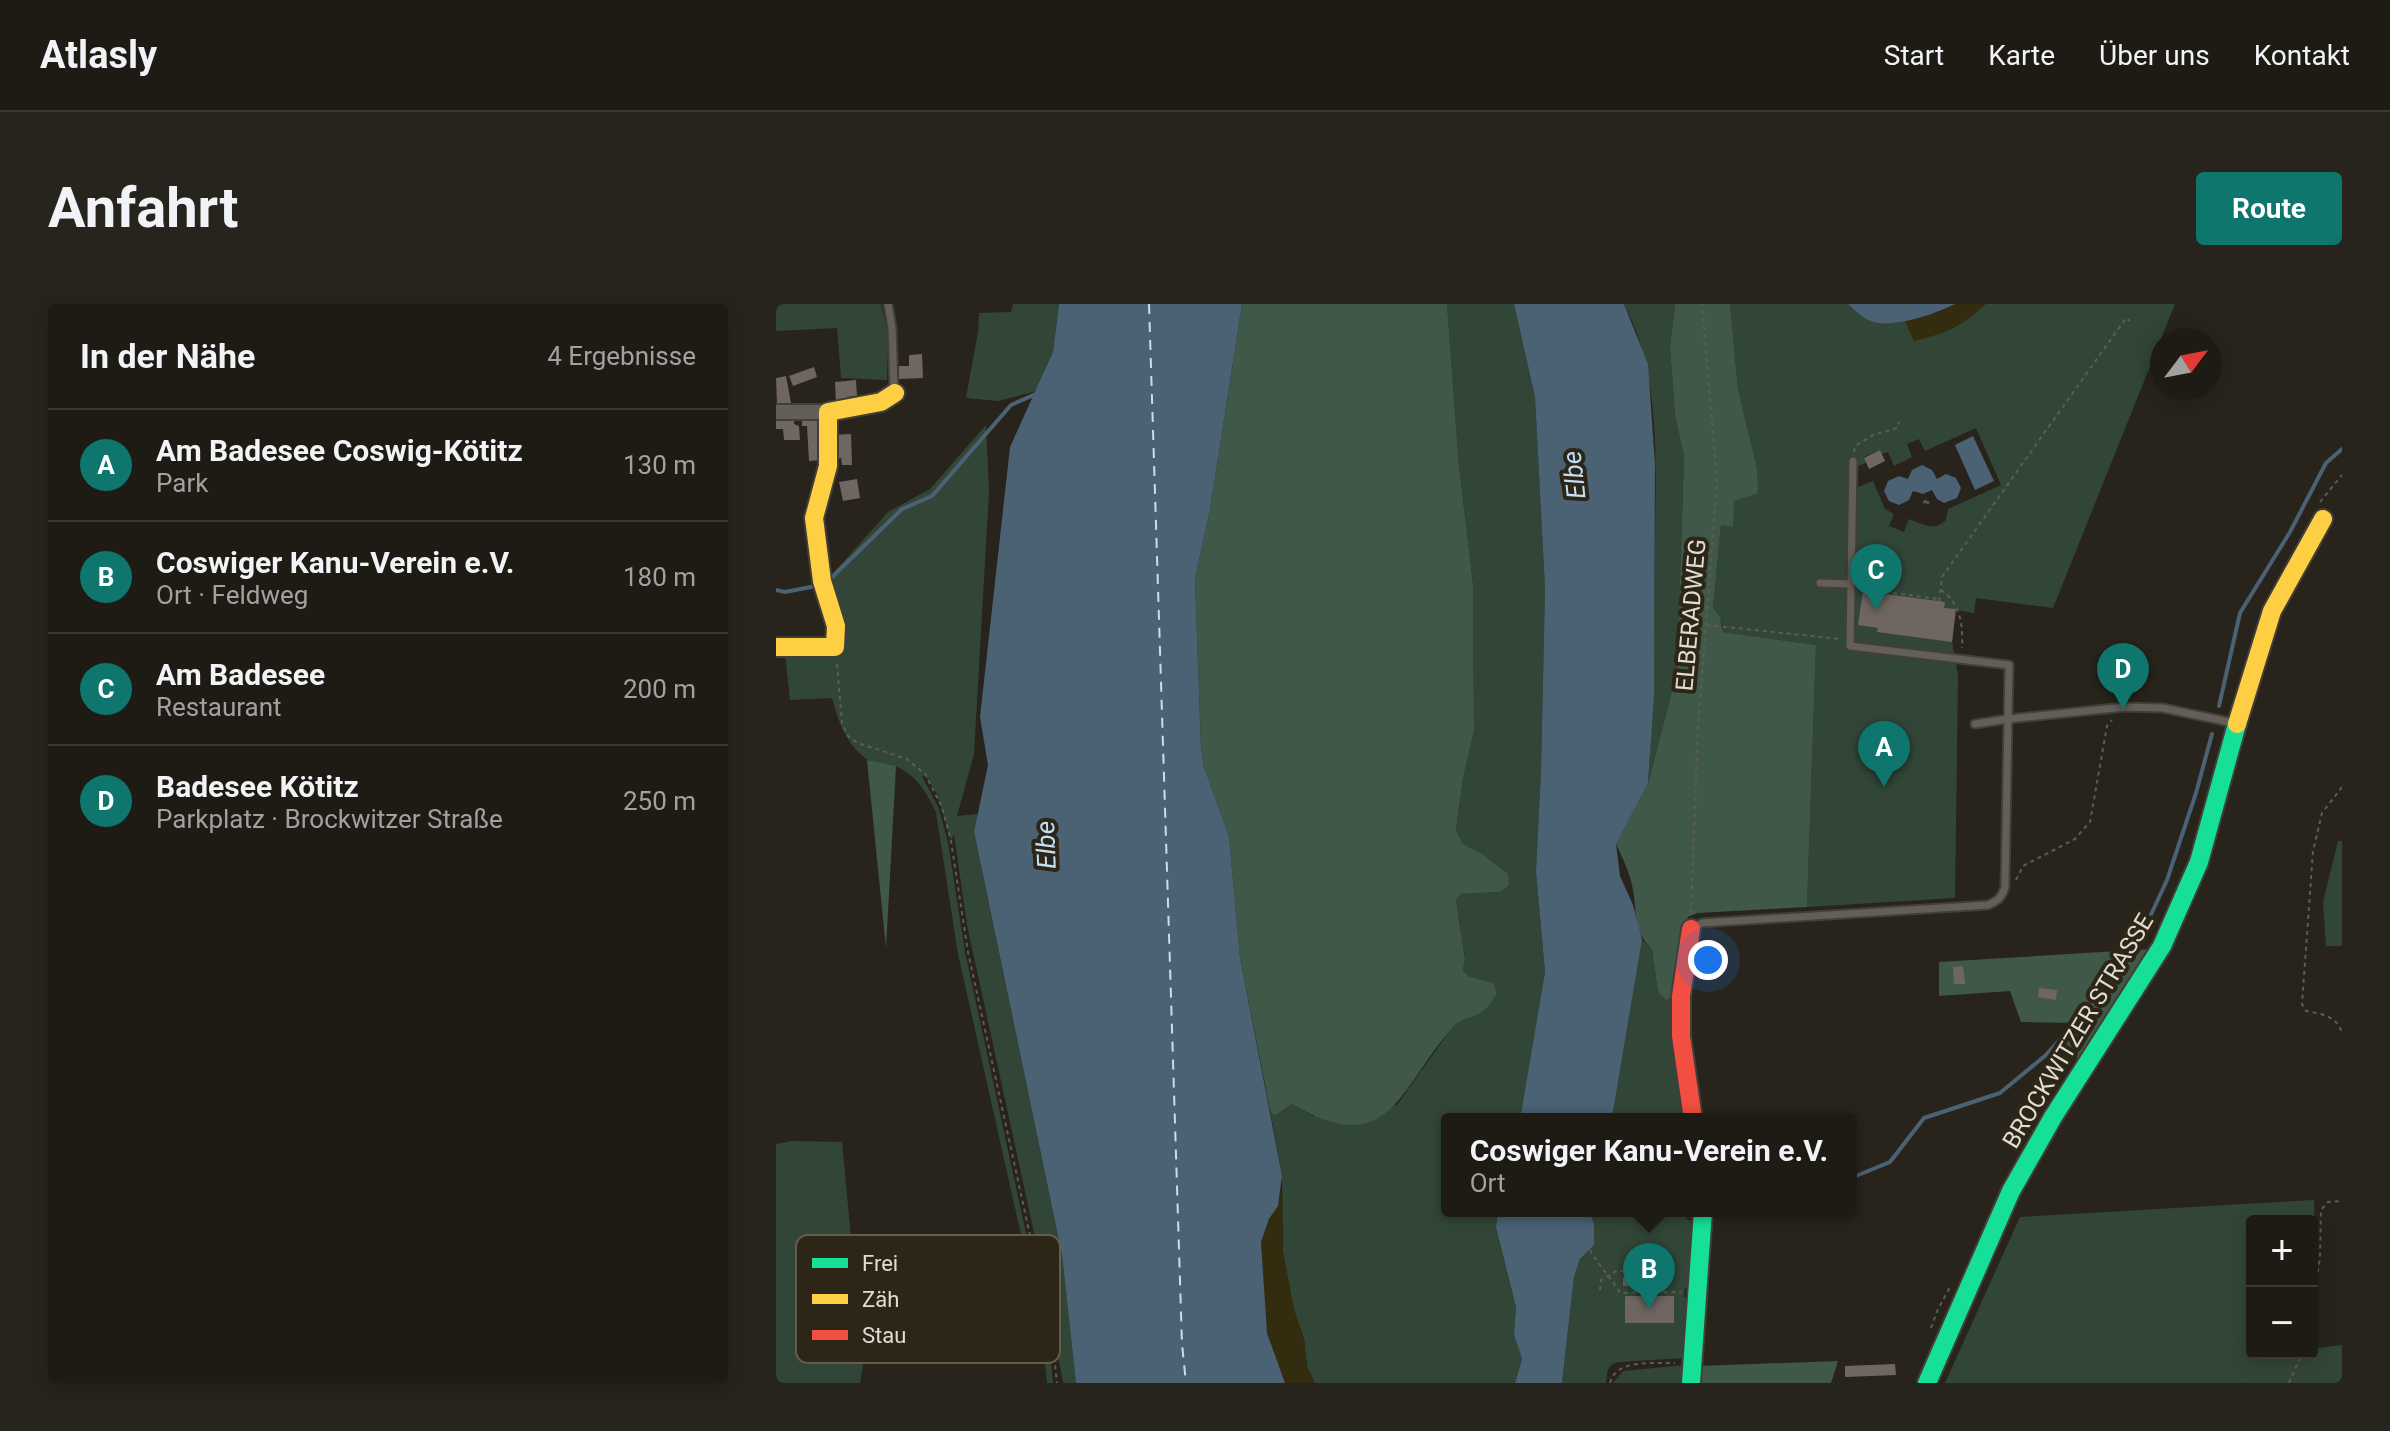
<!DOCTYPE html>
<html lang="de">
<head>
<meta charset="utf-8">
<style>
  :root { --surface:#1e1b14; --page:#26241d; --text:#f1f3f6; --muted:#a1a1a0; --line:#3c3934; --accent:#0f766e }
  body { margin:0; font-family:Roboto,sans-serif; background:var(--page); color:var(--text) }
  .controls { position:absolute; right:24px; bottom:24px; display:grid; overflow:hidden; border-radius:8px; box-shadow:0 4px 20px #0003 }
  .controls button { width:72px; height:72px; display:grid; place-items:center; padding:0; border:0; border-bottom:2px solid var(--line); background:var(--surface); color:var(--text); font:40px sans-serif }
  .compass { position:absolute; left:1374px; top:24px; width:72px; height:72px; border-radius:50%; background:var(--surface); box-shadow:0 4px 20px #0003; rotate:58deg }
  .you { position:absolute; left:932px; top:656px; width:28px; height:28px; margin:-20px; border:6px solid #fff; border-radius:50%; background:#1a73e8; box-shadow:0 0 0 12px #1a73e833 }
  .badge { display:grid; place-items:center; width:52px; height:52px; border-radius:50%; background:var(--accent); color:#fff; font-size:26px; font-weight:700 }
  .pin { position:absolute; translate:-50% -66px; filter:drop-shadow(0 2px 4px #0008) }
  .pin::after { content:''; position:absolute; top:42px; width:28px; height:24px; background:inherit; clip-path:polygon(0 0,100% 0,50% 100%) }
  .popup { position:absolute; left:665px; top:809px; width:416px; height:104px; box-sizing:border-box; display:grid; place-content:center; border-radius:8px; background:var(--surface); filter:drop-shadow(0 2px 6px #0005); font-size:26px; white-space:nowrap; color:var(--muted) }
  .popup b { font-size:30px; color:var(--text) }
  .popup::after { content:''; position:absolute; left:50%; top:100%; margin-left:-16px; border:16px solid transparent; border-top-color:var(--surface) }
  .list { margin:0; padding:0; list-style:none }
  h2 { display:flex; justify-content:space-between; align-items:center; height:104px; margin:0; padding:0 32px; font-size:34px }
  h2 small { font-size:26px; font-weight:400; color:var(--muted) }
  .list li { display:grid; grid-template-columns:52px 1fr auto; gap:24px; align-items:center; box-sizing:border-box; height:112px; padding:0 32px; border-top:2px solid var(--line) }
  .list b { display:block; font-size:30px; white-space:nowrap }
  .list p { margin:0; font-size:26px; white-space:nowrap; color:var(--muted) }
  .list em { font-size:26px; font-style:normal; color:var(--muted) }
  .map { position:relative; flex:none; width:1566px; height:1079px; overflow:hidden; border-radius:8px }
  header { display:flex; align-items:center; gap:48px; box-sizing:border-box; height:112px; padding:0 40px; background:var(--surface); border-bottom:2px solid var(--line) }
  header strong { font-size:38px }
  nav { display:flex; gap:44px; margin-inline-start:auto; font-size:28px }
  .intro { display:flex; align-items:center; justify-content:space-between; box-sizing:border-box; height:192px; padding:0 48px }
  h1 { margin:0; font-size:56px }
  .button { padding:20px 36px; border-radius:8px; background:var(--accent); color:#fff; font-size:28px; font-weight:700 }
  main { display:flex; gap:48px; padding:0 48px }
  aside { flex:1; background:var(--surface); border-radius:8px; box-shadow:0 4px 20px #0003 }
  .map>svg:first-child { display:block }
  .green { fill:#324638; fill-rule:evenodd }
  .forest { fill:#3f5847 }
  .sand { fill:#342c0f }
  .water { fill:#4b6174 }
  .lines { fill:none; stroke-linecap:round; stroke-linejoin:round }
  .stream { stroke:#4b6174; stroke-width:4 }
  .ferry { stroke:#c3dff8; stroke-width:2; stroke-dasharray:10 8; stroke-linecap:butt }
  .building { fill:#6f6662 }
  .lane-casing { stroke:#423e38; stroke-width:11 }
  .street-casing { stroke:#423e38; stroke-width:18 }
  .fast-casing { stroke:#423e38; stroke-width:22 }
  .slow-casing { stroke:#423e38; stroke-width:22 }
  .jam-casing { stroke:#423e38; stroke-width:22 }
  .path { stroke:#5f5b55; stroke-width:2; stroke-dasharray:4 4; stroke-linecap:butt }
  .lane { stroke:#635f58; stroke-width:7 }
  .street { stroke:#635f58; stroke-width:14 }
  .fast { stroke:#16e098; stroke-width:18 }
  .slow { stroke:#ffcf43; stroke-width:18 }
  .jam { stroke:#f24e42; stroke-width:18 }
  .labels { text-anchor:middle; stroke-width:8; stroke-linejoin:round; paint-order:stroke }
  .street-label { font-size:24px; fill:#e1dcd3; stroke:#2d2616 }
  .water-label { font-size:26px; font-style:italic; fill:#c3dff8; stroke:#2d2616 }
  .key { fill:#2d2616; stroke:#635d4f; stroke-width:2 }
  .key-label { font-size:22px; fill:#e1dcd3 }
</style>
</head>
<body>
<header>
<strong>Atlasly</strong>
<nav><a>Start</a><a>Karte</a><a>Über uns</a><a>Kontakt</a></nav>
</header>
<div class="intro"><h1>Anfahrt</h1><a class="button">Route</a></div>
<main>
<aside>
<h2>In der Nähe<small>4 Ergebnisse</small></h2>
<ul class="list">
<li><span class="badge">A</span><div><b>Am Badesee Coswig-Kötitz</b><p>Park</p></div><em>130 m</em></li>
<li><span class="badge">B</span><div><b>Coswiger Kanu-Verein e.V.</b><p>Ort · Feldweg</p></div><em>180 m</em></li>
<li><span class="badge">C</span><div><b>Am Badesee</b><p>Restaurant</p></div><em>200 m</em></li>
<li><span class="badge">D</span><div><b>Badesee Kötitz</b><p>Parkplatz · Brockwitzer Straße</p></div><em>250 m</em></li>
</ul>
</aside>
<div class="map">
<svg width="1566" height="1079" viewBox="0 0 1566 1079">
  <rect width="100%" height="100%" fill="#28241b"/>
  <path class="green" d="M0 0H105L112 30 111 76 65 74 61 24 0 27Z
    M237 0H283L277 48 260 87 223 97 190 94 202 28 203 9 235 8Z
    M671 0H738L759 93 769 284 765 466 760 568 769 668 744 815H671V907H722L720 923 740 1003 738 1031 746 1055 739 1079H539L531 1063 528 1035 518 1006 507 948 506 872 494 806 500 812 516 800 537 812 621 801 680 718 708 707 693 673 687 666 689 654 680 597 684 590 724 588 706 550 686 540 680 527 687 474 698 427 697 280 683 162Z
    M848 0H899L894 44 899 112 908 152 901 368 872 480C877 402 879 325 879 247 879 165 887 74 848 0Z
    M954 0H1072L1087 13 1161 10 1179 0H1399L1277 304 1200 294 1198 309 1180 306 1176 338 1182 372 1179 594 1031 603 1040 341 946 328 947 321 937 304 949 178 981 164 962 85ZM1200 124 1225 181 1172 205 1170 216C1159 228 1147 220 1133 215L1128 228 1113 222 1118 210 1109 205 1097 177 1082 183V162L1090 159 1088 153 1104 146 1106 150 1112 148 1118 162 1136 153 1131 140 1143 135 1149 147Z
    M210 121 213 187 198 450 181 512 202 510 198 529 286 951 300 1079H287L267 970 191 621 178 530 175 537 161 490 149 471 146 472 163 505 172 538 189 648 272 1031 277 1079H271L266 1032 248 944 182 650 160 508C151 489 140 470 119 462 110 459 97 460 89 454 69 438 63 418 56 394L14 396 9 348H59L52 275 112 208 154 185Z
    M1562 537H1566V642H1550L1547 598Z
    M866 636 876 645 882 688 900 690 912 815H834L837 808Z
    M16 837 66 838 87 1061 84 1079H0V840Z
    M1538 896 1539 949 1536 975V917H1476V987L1473 988 1476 1049 1478 1053 1536 1049V1045L1566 1041V1079H1169L1244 913Z
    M813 907H910V915L921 919 914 984H909L908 993 914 996 909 1054 843 1058C830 1061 832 1068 830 1079H786L798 973 804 955 818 941V919Z
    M909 1061 908 1079H837L847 1067Z"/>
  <path class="forest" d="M466 0H671L683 162 697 280 698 427 687 474 680 527 687 540 706 550 732 570 733 581 724 588 684 590 680 597 689 655 687 666 693 673 717 679 721 689C717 695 712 704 706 708 697 714 685 714 678 722 624 781 615 859 516 800L499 812 494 806 464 653 453 532 428 463 425 444 419 275 434 206Z
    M899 0H954L962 85 981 164 982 189 958 197 957 223 945 221 937 304 944 314 947 328 1040 341 1031 603 921 609 912 613 900 690 890 696 882 688 876 645C855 626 862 606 856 581 853 567 846 553 840 540L872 480 901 368 908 152 899 112 894 44Z
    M91 456 120 462 110 644Z
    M1375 645 1334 714 1304 753 1275 756 1305 719 1245 718 1234 687 1163 692V658Z
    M1062 1057 1055 1079H920L921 1062Z"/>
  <path class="sand" d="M1179 0H1210C1187 22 1169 30 1138 37L1128 15 1161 10Z
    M505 889 507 948 518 1006 528 1035 531 1063 539 1079H509L491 1029 485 938Z"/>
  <path class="water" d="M283 0H466L434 206 419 275 425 444 428 463 453 532 464 653 506 872 502 902 493 915 485 938 491 1029 509 1079H300L286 951 198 528 212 461 204 413 234 143 277 48Z
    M738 0H848L872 60 879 160 878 390 872 480 840 540 844 572 857 601 866 636 837 808 834 815H744L769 668 760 568 765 466 769 284 759 93Z
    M1072 0H1179C1162 9 1118 24 1098 18 1087 15 1080 7 1072 0Z
    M1197 132 1218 177 1199 186 1179 141Z
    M1146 161 1156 166 1161 175 1170 170 1180 174 1185 184 1181 194 1168 199 1161 195 1156 186 1147 190 1137 187 1133 196 1123 201 1113 197 1108 187 1112 177 1123 172 1132 175 1136 166Z
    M722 907H813L818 919V941L804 955 798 973 786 1079H739L746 1055 738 1031 740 1003 720 923Z"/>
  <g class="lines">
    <path class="stream" d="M52 277 126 205 156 192 235 101 262 89
      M0 286 9 288 40 282
      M1443 402 1464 309 1514 228 1550 159 1566 145
      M1075 874 1114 858 1148 814 1224 789 1270 751 1334 680 1367 628 1391 576 1420 489 1436 430"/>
    <path class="ferry" d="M373 0 406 1040 410 1079"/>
  </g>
  <path class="building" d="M146 50 147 74 123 75V62H133V51Z
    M38 63 41 73 17 82 13 72Z
    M10 72 15 99 1 100 0 74Z
    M80 76 81 92 71 93 72 99 60 100 59 78Z
    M26 112H44L47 156 33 157 31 122H26Z
    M0 113H18V120L23 122 24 136H8L7 125H0Z
    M75 130 76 161H66L65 154 56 155 55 131Z
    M1104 146 1109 157 1093 165 1088 154Z
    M81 175 84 194 67 197 63 178Z
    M1087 287 1169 298 1168 304 1180 305 1176 338 1101 328 1102 324 1082 321Z
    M1187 662 1189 680H1178L1177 663Z
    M1263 684 1281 686 1280 696 1262 693Z
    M855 949H888L889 962H855Z
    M847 973H879V982H847Z
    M849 992H898V1019H849Z
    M1119 1060 1120 1071 1069 1073V1062Z"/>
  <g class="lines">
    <g class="lane-casing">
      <path id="lane" d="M112 0 116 24 118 85
        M1077 157 1074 342 1233 361 1232 415 1199 420
        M1044 279 1075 280
        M917 624 926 619 1212 601C1222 597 1226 593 1229 583L1232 415 1349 403 1387 404 1458 419
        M910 908H924"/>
    </g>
    <g class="street-casing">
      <path id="street" d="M0 108H52"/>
    </g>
    <g class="fast-casing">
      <path id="fast" d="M915 1079 927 907
        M1151 1079 1235 887 1277 813 1386 642 1423 558 1461 420"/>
    </g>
    <g class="slow-casing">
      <path id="slow" d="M0 343H59L60 322 46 277 38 214 52 162V108L105 98 119 89
        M1461 420 1496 307 1547 215"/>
    </g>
    <g class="jam-casing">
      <path id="jam" d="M915 625 905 692V732L917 815"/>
    </g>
    <path class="path" d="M1104 19V9
      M1078 148 1079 142 1097 131 1121 124 1123 118
      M1150 196 1147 200 1152 198 1153 200
      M1544 198 1566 171
      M1165 286C1185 299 1187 322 1186 344
      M1117 289 1163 295
      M1163 297 1166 273 1350 14 1354 17
      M931 321 1064 335
      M61 360 66 419 72 432 82 439 131 455 149 470 166 503 175 537 192 648 276 1032 281 1079
      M1566 483 1546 509 1537 547 1526 700 1530 707C1546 710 1561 712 1566 729
      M1240 576 1247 562 1299 535 1314 518 1331 422 1336 416
      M915 609 922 423 941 177 926 0
      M888 907 901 908
      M814 946C823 962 835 973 844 989L905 988
      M824 986 825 976 840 967 885 968 884 988
      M1536 1008 1544 953 1545 906 1552 898 1566 897
      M1155 1024 1162 1005 1174 983
      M834 1079C840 1054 879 1060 899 1059
      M1513 1079 1526 1049"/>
    <use href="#lane" class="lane"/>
    <use href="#street" class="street"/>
    <use href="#fast" class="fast"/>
    <use href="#slow" class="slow"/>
    <use href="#jam" class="jam"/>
  </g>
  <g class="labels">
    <g class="street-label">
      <text transform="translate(915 311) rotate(-85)" y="8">ELBERADWEG</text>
      <text transform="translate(1302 727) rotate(-59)" y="8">BROCKWITZER STRASSE</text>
    </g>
    <g class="water-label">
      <text transform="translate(798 171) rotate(-96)" y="9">Elbe</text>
      <text transform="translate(270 541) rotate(-92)" y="9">Elbe</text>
    </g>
  </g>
  <rect x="20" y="931" width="264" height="128" rx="12" class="key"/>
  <rect x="36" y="954" width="36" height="10" fill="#16e098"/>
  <rect x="36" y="990" width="36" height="10" fill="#ffcf43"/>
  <rect x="36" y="1026" width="36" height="10" fill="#f24e42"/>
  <g class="key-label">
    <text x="86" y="967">Frei</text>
    <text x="86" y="1003">Zäh</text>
    <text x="86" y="1039">Stau</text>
  </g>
</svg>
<div class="controls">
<button>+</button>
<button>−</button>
</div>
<svg class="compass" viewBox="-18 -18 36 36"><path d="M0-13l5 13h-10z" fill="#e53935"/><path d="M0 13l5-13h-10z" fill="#a1a1a0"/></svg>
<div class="you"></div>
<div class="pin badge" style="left:1108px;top:483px">A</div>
<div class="pin badge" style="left:873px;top:1005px">B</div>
<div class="popup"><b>Coswiger Kanu-Verein e.V.</b>Ort</div>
<div class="pin badge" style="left:1100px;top:306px">C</div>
<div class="pin badge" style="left:1347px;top:405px">D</div>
</div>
</main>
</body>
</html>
